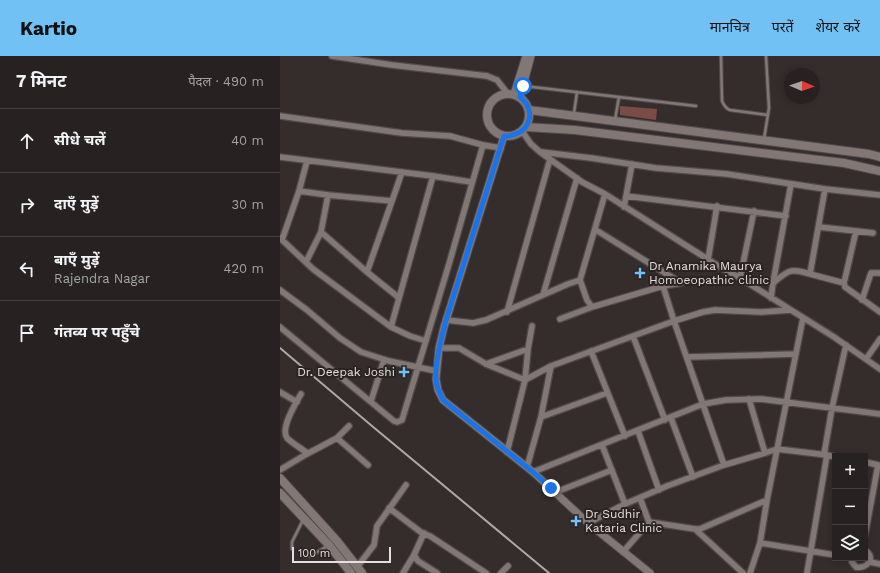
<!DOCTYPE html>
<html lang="hi">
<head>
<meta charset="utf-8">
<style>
  :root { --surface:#272221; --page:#332f2e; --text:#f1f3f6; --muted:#a4a4a5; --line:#433f3f; --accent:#71c1f5 }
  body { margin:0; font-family:"Work Sans","Noto Sans Devanagari",sans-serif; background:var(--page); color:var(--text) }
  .controls { position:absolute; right:12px; bottom:12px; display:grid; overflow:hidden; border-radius:0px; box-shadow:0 2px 6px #0003 }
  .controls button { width:36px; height:36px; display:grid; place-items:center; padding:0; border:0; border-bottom:1px solid var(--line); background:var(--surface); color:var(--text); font:20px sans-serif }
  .compass { position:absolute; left:504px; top:12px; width:36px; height:36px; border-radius:50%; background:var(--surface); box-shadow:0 2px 6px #0003; rotate:92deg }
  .scale { position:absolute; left:12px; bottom:10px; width:99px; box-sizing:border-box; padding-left:4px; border:2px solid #e4dfde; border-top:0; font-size:11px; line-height:14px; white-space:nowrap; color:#e4dfde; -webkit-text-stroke:3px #2a2322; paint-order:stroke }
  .stop { position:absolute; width:12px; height:12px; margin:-9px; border:3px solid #1a73e8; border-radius:50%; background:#fff }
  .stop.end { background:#1a73e8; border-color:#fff; box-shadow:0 1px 4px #0008 }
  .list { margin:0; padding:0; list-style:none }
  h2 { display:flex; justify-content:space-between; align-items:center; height:52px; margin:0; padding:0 16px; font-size:17px }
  h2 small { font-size:13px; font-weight:400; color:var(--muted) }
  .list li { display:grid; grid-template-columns:26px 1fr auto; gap:12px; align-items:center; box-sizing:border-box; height:64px; padding:0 16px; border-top:1px solid var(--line) }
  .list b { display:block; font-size:15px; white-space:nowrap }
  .list p { margin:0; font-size:13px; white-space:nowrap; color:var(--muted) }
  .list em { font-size:13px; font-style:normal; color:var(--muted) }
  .icon { flex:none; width:22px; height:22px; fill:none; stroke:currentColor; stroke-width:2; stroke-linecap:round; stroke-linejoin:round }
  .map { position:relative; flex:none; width:600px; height:517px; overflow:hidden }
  header { display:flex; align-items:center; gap:24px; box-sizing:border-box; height:56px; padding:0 20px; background:var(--accent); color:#111 }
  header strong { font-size:19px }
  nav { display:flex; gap:22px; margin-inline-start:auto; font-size:14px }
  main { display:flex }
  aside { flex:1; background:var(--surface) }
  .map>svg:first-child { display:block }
  .green { fill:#794c45 }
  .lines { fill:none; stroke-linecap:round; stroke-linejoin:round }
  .service-casing { stroke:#504a49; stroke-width:4.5 }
  .minor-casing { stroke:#504a49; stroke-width:8 }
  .tertiary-casing { stroke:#504a49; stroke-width:9 }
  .secondary-casing { stroke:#504a49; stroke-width:10 }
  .service { stroke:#817876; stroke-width:2.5 }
  .minor { stroke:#817876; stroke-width:5.5 }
  .tertiary { stroke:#817876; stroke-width:7 }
  .secondary { stroke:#817876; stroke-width:8 }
  .rail { stroke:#aea8a7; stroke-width:2 }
  .route { stroke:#1a73e8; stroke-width:5 }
  .poi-dot { fill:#71c1f5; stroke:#2a2322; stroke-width:1.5 }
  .labels { text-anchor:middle; stroke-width:4; stroke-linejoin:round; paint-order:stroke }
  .poi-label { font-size:12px; fill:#e4dfde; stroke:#2a2322; text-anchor:start }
</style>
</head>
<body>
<header>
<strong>Kartio</strong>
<nav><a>मानचित्र</a><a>परतें</a><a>शेयर करें</a></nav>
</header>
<main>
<aside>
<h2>7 मिनट<small>पैदल · 490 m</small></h2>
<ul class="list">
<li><svg class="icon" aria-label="ahead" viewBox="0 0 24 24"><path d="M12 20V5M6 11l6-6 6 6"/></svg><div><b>सीधे चलें</b></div><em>40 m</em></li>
<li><svg class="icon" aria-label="right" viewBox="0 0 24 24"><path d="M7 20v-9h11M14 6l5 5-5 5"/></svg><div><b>दाएँ मुड़ें</b></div><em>30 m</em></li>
<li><svg class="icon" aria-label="left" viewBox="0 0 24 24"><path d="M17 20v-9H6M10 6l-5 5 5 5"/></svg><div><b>बाएँ मुड़ें</b><p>Rajendra Nagar</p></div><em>420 m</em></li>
<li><svg class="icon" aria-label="arrive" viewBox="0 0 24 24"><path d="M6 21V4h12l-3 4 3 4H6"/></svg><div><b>गंतव्य पर पहुँचे</b></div></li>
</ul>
</aside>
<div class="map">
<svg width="600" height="517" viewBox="0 0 600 517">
  <rect width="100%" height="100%" fill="#342d2c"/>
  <path class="green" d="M340 50 377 53 376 64 340 59Z"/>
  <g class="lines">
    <g class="service-casing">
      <path id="service" d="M441 0 442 45C444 49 445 52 450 54L488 59
        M244 30 416 50
        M294 57 297 36
        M335 64 339 41
        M484 83 489 52 486 0
        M12 493V486L23 464
        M24 500H31L47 490"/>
    </g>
    <g class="minor-casing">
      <path id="minor" d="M52 0 112 9 207 20 217 24 228 38
        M0 60 122 77 170 80 203 89 221 92
        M242 75 251 88 260 96 302 126 325 138 440 211 460 222 554 281 600 313
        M261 96 311 102 376 112 447 118 545 133 600 139
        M0 101 153 120 111 271 33 213 0 182
        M153 120 191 126
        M19 135 27 105
        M346 140 506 160
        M112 145 122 116
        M344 151 352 108
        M539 171 576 175 564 227 565 231 600 256
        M316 174 401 227
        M576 175 593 177
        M2 184 19 135 48 139 41 176 87 216 112 145 48 139
        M428 204 437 150
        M26 206 41 176
        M87 216 118 241
        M530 218 564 227
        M460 222 474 155
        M300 224 325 138
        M493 227 511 128
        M383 230 401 227
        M0 234 27 254 60 282 81 296 109 305 156 315
        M263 239 297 122
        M491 242 493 227C509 214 509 212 530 218L545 133
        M582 244 591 217H600
        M227 256 270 103
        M280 263 312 251
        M0 271 114 365 117 366 122 364 169 208 203 89
        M111 271 130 280 146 285
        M353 280 385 364
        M159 292H179L206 308 245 324 271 310 394 265 383 230 312 251 307 244 300 224 288 228 206 264 193 267 166 264
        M248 293 252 270
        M311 295 345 380
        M407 301 516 298
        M586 303 600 283
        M206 308 248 293 245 324 227 396
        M0 336 17 346
        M21 338C16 347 0 372 7 382 13 388 21 392 27 397
        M469 343 485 397
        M91 345 104 304
        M261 361 271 310
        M391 362 413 421
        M358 375 379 434
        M57 382 88 409
        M322 389 345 448
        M544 399 552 352 566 289
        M547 399 555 401
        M585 406 598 409 585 479
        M444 409 394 265 423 256 435 254 481 256 511 254
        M247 411 261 361 327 337
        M0 414 25 399 57 382 69 370
        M253 416 423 348 446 344 481 343 600 358
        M276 436 332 414
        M360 442 369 466 415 473H420L487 444 523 262
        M109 452 142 477 150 480 206 517
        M308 467 345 448 387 430 444 409 485 397 497 393 547 399 527 517
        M415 473 463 517
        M480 487 555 499
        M343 496 369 466
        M134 499 138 505 157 517
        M571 502 572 506 576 511C588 513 596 501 585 494
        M590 506 600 508
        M77 511 94 489 97 470 126 429
        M123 517 134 499 144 477
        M221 517 228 510
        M470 517 480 487 487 444"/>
    </g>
    <g class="tertiary-casing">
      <path id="tertiary" d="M234 38 246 0
        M240 41 251 0
        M224 80 164 271 159 292 156 323 158 334 163 344 253 416 308 467 370 517"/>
    </g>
    <g class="secondary-casing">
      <path id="secondary" d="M207 59a21 21 0 1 1 42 0a21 21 0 1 1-42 0Z
        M249 54 589 98 600 101
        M246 71 295 74 564 107 600 115
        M0 422 57 485 82 517
        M0 437 49 489 71 517"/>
    </g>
    <use href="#service" class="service"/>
    <use href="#minor" class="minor"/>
    <use href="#tertiary" class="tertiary"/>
    <use href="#secondary" class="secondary"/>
    <path class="rail" d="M0 292 92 370 269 517"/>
  </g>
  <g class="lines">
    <path class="route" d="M243 30 240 41C259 56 248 81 224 80L166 264C162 280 154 308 156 323 156 331 160 337 163 344L253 416 271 432"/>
  </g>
  <g class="poi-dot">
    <path d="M358 211h4v4h4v4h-4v4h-4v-4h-4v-4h4z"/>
    <path d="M122 310h4v4h4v4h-4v4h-4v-4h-4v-4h4z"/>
    <path d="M294 459h4v4h4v4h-4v4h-4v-4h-4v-4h4z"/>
  </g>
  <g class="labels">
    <g class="poi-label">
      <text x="369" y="214">Dr Anamika Maurya<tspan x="369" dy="14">Homoeopathic clinic</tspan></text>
      <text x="115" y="320" text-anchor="end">Dr. Deepak Joshi</text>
      <text x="305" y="462">Dr Sudhir<tspan x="305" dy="14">Kataria Clinic</tspan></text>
    </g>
  </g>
</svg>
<div class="controls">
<button>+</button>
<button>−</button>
<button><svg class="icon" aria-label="layers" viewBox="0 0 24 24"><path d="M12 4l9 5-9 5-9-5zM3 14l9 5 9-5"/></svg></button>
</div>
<svg class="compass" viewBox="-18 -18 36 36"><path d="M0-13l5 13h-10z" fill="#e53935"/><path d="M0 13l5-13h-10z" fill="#a4a4a5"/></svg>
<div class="scale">100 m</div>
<div class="stop" style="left:243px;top:30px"></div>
<div class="stop end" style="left:271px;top:432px"></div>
</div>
</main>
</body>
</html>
